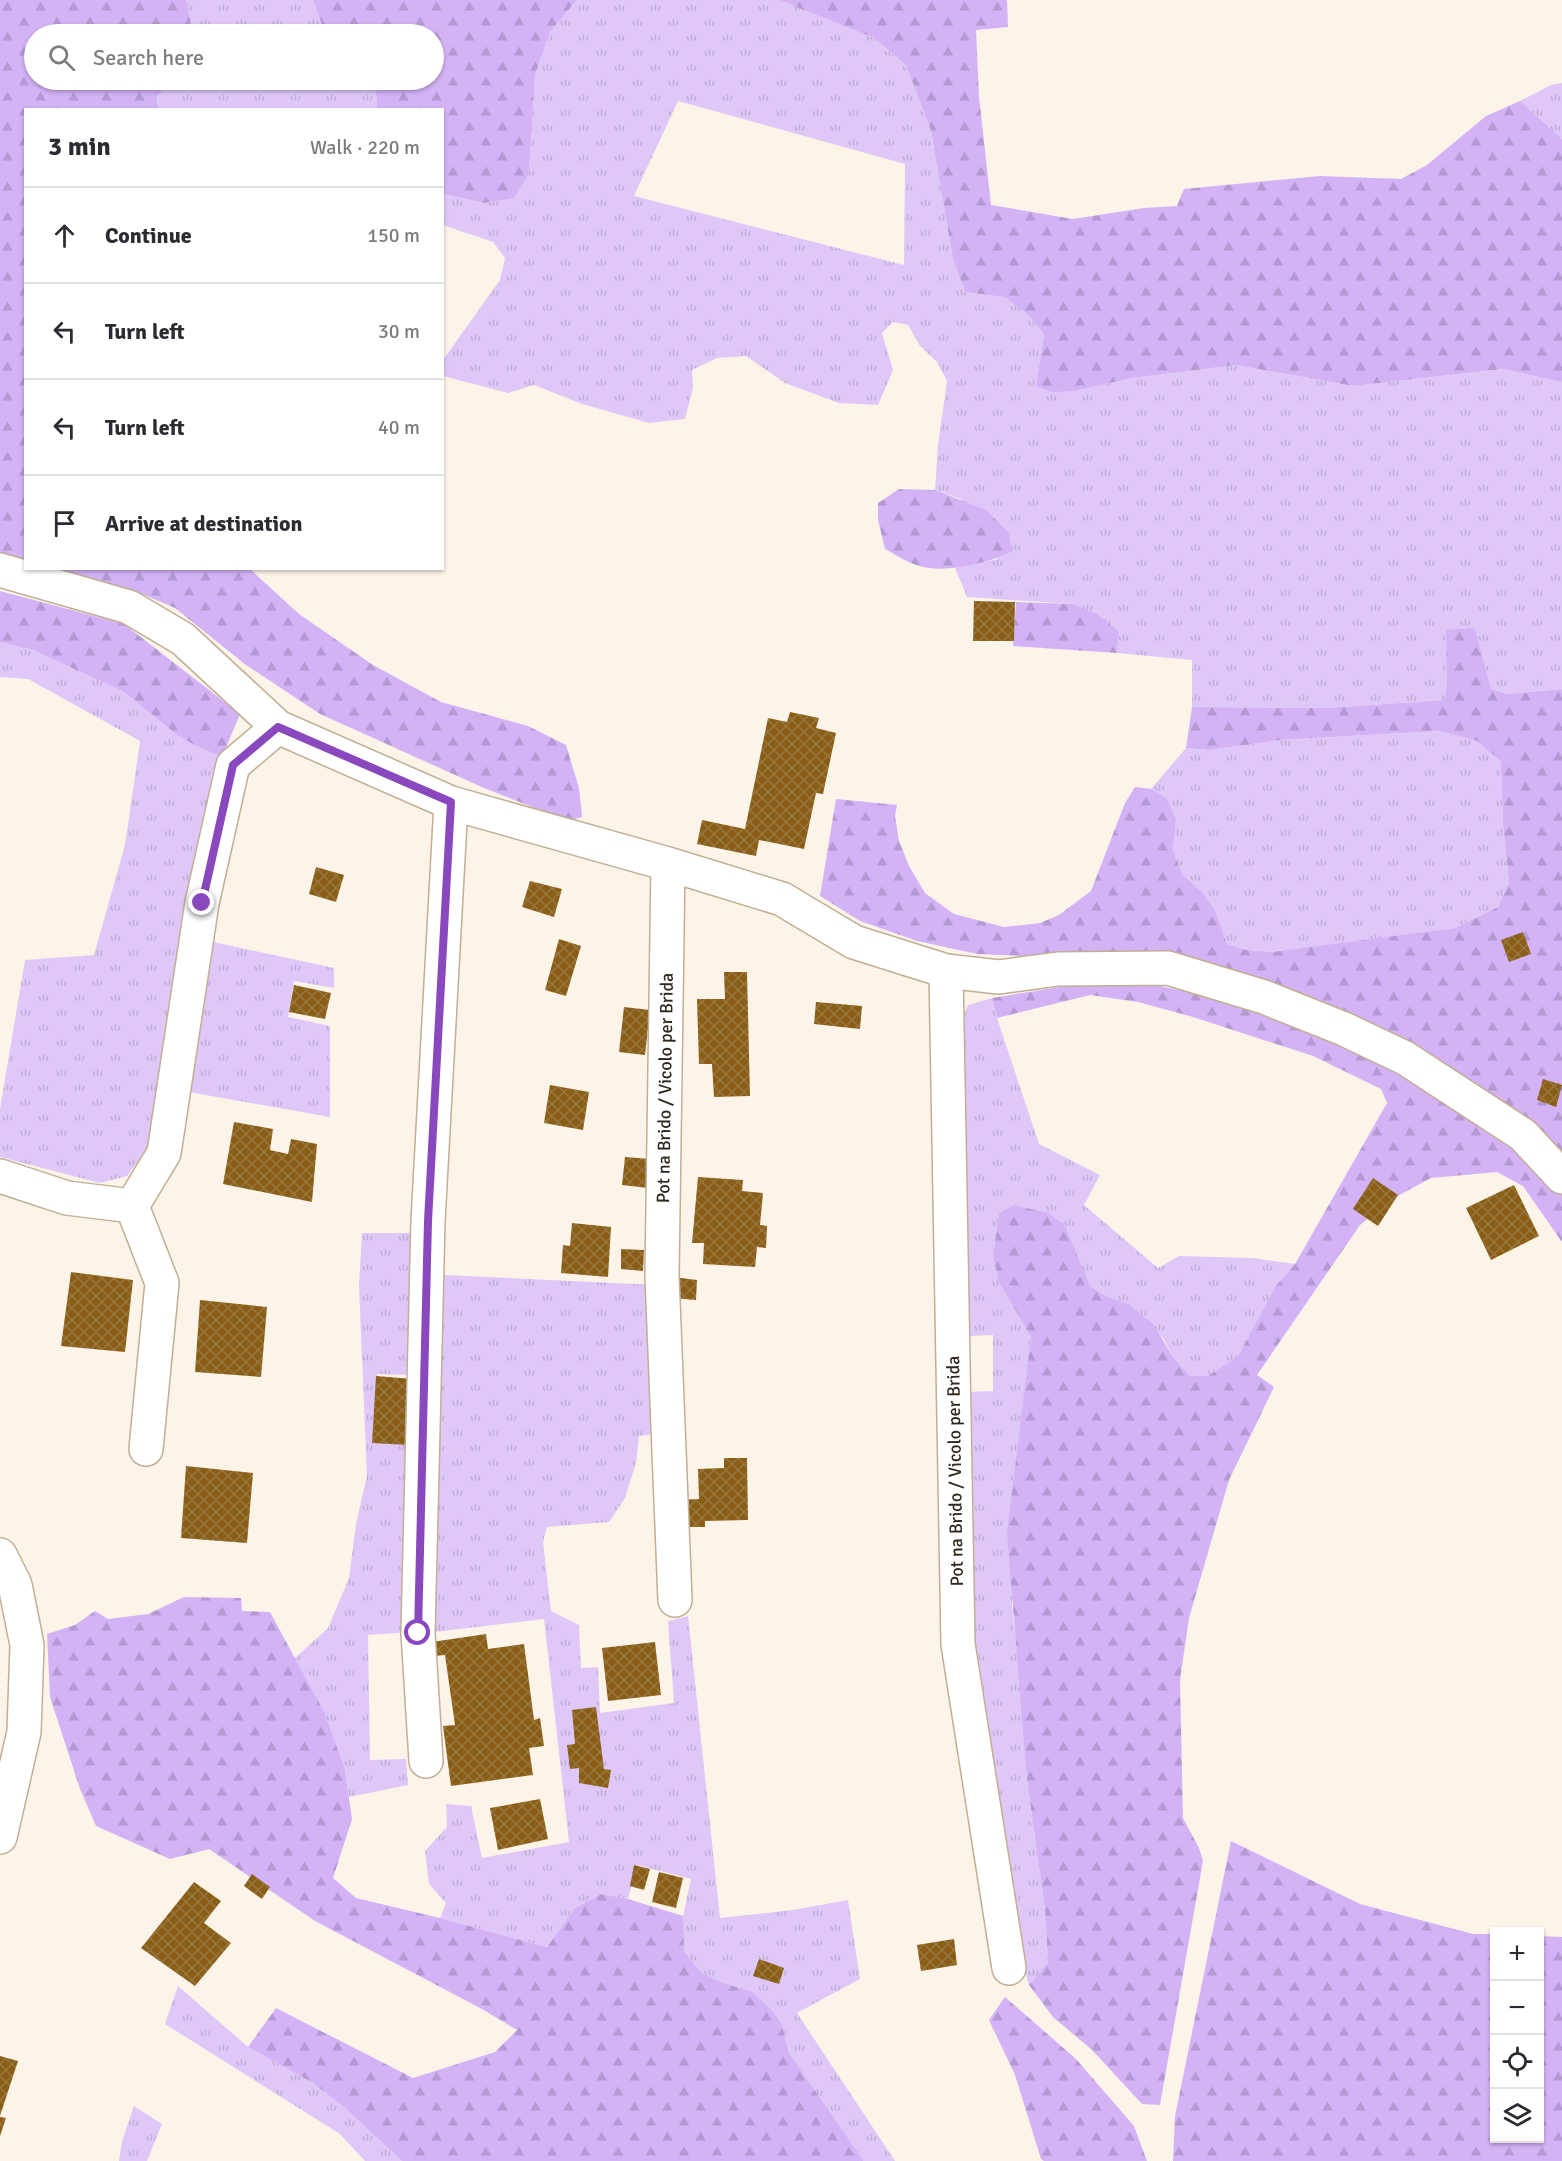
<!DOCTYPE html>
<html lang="en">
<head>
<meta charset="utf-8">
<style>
  :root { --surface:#fff; --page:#f7f7f7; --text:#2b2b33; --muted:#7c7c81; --line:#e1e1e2 }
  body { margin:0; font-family:Signika,sans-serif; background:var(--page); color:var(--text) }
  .controls { position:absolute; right:18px; bottom:18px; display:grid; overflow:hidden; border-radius:0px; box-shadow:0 2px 4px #0004 }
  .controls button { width:54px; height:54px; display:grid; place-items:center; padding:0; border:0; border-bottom:2px solid var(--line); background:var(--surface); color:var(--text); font:30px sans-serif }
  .stop { position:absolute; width:18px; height:18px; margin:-14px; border:4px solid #8948bd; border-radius:50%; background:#fff }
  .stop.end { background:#8948bd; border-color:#fff; box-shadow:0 2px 6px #0008 }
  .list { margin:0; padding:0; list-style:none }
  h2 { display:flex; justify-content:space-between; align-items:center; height:78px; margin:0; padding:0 24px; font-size:26px }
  h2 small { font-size:20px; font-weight:400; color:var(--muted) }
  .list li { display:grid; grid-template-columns:39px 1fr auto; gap:18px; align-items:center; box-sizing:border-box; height:96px; padding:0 24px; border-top:2px solid var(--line) }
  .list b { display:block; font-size:22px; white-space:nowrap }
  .list em { font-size:20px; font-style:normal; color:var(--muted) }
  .icon { flex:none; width:33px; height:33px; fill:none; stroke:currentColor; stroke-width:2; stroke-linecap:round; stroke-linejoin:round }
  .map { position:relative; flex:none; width:1562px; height:2161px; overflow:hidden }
  .search { position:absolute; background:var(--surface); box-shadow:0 2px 4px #0004; left:24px; top:24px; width:420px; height:66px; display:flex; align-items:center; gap:15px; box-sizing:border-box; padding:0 21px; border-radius:33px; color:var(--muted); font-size:22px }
  .panel { position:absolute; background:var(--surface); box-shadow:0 2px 4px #0004; left:24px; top:108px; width:420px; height:462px; border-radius:0px }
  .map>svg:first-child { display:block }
  .grass { fill:url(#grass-tufts); fill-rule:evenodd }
  .forest { fill:url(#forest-firs) }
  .building { fill:url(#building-cross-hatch) }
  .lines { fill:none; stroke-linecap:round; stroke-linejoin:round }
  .minor-casing { stroke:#c2ae94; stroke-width:36 }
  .minor { stroke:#fff; stroke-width:33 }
  .route { stroke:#8948bd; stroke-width:8 }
  .labels { text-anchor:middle; stroke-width:6; stroke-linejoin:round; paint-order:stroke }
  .street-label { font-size:18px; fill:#2f271d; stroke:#fff }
</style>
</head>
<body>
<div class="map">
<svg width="1562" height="2161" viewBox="0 0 1562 2161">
  <defs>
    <pattern id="grass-tufts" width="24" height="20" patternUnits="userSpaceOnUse" patternTransform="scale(1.5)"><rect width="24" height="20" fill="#dfc8f8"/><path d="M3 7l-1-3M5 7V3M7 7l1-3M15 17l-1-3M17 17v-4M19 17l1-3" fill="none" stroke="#c0acd4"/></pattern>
    <pattern id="forest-firs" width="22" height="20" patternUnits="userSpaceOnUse" patternTransform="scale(1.5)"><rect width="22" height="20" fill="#d3b2f6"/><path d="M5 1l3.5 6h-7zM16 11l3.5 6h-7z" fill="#b599d2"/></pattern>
    <pattern id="building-cross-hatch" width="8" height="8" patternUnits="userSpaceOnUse" patternTransform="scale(1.5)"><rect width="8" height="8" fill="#8a5e16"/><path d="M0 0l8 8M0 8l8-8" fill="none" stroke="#98763f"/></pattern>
  </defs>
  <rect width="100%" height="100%" fill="#fcf4e9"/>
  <path class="grass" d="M186 0H313L325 34H188L191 22Z
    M577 0H779L874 38 906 65 931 131 953 259 965 292 1004 297 1027 314 1044 334 1036 386 1075 391 1132 378 1236 365 1353 386 1503 369 1562 382V689L1508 694 1491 689 1475 629 1447 684 1444 700 1327 708 1192 707V660L1117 653 1119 632 1072 604 967 597 955 568 998 559 961 499 935 490 938 445 947 381 937 362 920 346 908 325 893 322 882 333 893 370 878 405 839 403 785 383 746 356 717 358 692 370 693 388 685 419 649 423 582 404 534 385 508 393 443 376V360L500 280 505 258 493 242 443 225V194L484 203 513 198 529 174 535 75 550 32ZM678 101 905 164 904 265 634 196Z
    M172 80H361L376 92 377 109H158L157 97Z
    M1562 83V139L1520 101 1551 85Z
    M0 642 33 650 124 692 177 735 194 745 222 757 152 1142 127 1176 100 1183 0 1157V1109L25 960 94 955 125 845 140 741 28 679 0 677Z
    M1440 731 1477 741 1501 760 1503 824 1509 882 1498 907 1455 928 1407 935 1272 952 1247 950 1227 944 1215 910 1203 893 1183 875 1173 851 1176 821 1167 798 1151 789 1186 748 1209 750 1280 740Z
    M209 941 334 968V988L294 981 288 1017 330 1026V1117L189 1092Z
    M992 998 997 1018 1039 1144 1100 1175 1084 1205 1158 1268 1179 1256 1253 1258 1295 1264 1275 1287 1238 1356 1208 1376H1190L1173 1357 1163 1338 1127 1303 1106 1296 1090 1286 1080 1264 1046 1212 1013 1205 999 1213 993 1256 999 1283 1031 1337 1012 1604 1021 1692 1027 1780 1045 1910 1048 1964 1029 1985 1019 1952 973 1642 967 1392 993 1391V1335L969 1336 960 1027 968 1005Z
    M362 1233H419L413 1375 377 1374 375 1430 414 1429 412 1632 368 1635 370 1760 406 1759 408 1785 349 1797 345 1770 295 1658 328 1628 349 1578 356 1524 367 1476 359 1286Z
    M444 1275 656 1285 664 1433 639 1436 636 1463 625 1498 609 1522 547 1527 543 1542 551 1611 579 1625 581 1668 598 1667 600 1713 674 1703 668 1621 688 1616 720 1918 793 1910 848 1900 860 1979 797 2013 895 2161H864L789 2053 782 2025 751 1991 726 1984 702 1973 683 1952V1916L691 1879 637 1865 628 1899 601 1894 575 1908 547 1947 440 1918 446 1903 429 1884 425 1851 447 1827 446 1804 471 1806 482 1858 569 1842 544 1619 434 1632 433 1428Z
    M178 1986 248 2047 313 2083 345 2108 402 2161H365L340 2134 165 2024Z
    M134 2106 162 2124 147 2161H119L122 2141Z"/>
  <path class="forest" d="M0 0H186L191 22 188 34H34V80H172L157 97 158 109 26 110 25 560 0 552Z
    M313 0H577L550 32 535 75 529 174 514 198 484 203 443 194 442 110 377 109 376 92 361 80H434V34H325Z
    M779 0H1007L1008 27 976 30 979 96 991 205 1073 219 1144 208 1177 206 1184 189 1320 176 1401 179 1427 165 1486 116 1520 101 1562 139V382L1503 369 1353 386 1236 365 1132 378 1075 391 1052 392 1036 386 1044 334 1027 314 1004 297 965 292 953 259 931 131 906 65 874 38Z
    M899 489 935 490 986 510 1009 533 1012 551C990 563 944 574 920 566 908 563 896 555 885 549L878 520V503Z
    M57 569H250L299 614 373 665 441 702 528 726 566 745 579 788 582 817 568 821 484 788 320 714 246 665 175 608 133 590Z
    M0 591 124 624 240 714 222 757 194 745 177 735 124 692 33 650 0 642Z
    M1016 602 1072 604 1097 614 1119 632 1117 653 1013 646Z
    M1475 628 1491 689 1508 694 1562 689V1161L1544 1140 1181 957 1130 951H1095L1024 956 977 954 917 941 860 921 820 896 836 799 897 805 895 816 899 841 909 866 925 893 954 914 1004 927 1040 923 1059 915 1091 891 1125 803 1135 787 1151 789 1167 798 1176 820 1173 851 1183 875 1203 893 1215 910 1227 944 1247 950 1272 952 1455 928 1498 907 1509 882 1503 824 1501 761 1477 741 1440 731 1280 740 1209 750 1186 748 1192 707 1327 708 1444 700 1447 684 1446 630Z
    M1130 980 1213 997 1273 1017 1358 1049 1429 1091 1514 1147 1562 1195V1242L1523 1186 1497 1172 1431 1178 1394 1198 1360 1225 1257 1375 1274 1387 1229 1480 1189 1618 1180 1680 1183 1818 1199 1848 1203 1861 1160 2105 1142 2104 1092 2050 1053 2017 1029 1985 1048 1963 1045 1910 1027 1780 1007 1533 1031 1337 999 1283 993 1256 999 1213 1013 1205 1046 1212 1064 1224 1090 1286 1106 1296 1127 1303 1153 1324 1173 1357 1190 1376H1208L1238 1356 1275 1287 1295 1264 1387 1103 1381 1089 1313 1056 1193 1017 1138 1002 1090 995 997 1018 992 998 1084 983Z
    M184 1597 241 1598 242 1611 270 1612 324 1712 345 1770 352 1819 333 1878 356 1898 440 1918 547 1947 575 1908 601 1894 628 1899 683 1916 684 1952 702 1973 726 1984 751 1991 771 2009 782 2025 789 2053 864 2161H402L345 2108 313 2083 248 2047 276 2008 413 2078 495 2052 517 2030 480 2008 315 1921 209 1849 170 1859 96 1826 80 1789 50 1697 47 1634 75 1625 95 1611 108 1619 148 1614Z
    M1231 1841 1360 1904 1473 1934H1494V2138H1540V1936L1562 1937V2161H1173L1175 2116Z
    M1005 1997 1076 2059 1134 2126 1147 2161H1044L1041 2159 1015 2075 989 2020Z"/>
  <path class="building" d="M974 601 1015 602 1014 641H973Z
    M790 712 819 718 816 728 836 733 823 794 816 793 804 849 759 840 756 856 697 844 702 820 745 829 768 718 787 722Z
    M316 867 344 875 336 902 309 894Z
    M530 881 562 889 554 917 522 907Z
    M1523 932 1531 954 1509 962 1501 940Z
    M559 939 581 946 566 996 545 990Z
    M724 972H747L750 1096 714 1097 712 1064H699L697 999H725Z
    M294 985 331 993 325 1019 289 1012Z
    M816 1002 862 1006 860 1029 814 1024Z
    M624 1007 650 1010 645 1055 619 1052Z
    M1543 1079 1562 1085 1556 1107 1537 1100Z
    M550 1085 589 1092 583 1130 544 1123Z
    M234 1122 273 1129 270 1150 288 1154 291 1139 317 1144 312 1202 223 1184Z
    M625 1157 651 1159 648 1188 622 1185Z
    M698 1177 743 1180 742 1191 763 1193 760 1225 767 1226 766 1248 757 1247 755 1267 703 1264 704 1243H692Z
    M1373 1178 1398 1195 1378 1226 1353 1209Z
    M1514 1185 1539 1236 1491 1260 1466 1208Z
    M572 1223 611 1227 608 1277 561 1273 563 1245 570 1246Z
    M621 1249 644 1250 643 1271 621 1269Z
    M71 1272 133 1280 125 1352 61 1346Z
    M673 1277 697 1280 696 1300 671 1298Z
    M200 1300 267 1307 261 1377 195 1372Z
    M376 1376 413 1379 409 1445 372 1443Z
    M724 1458H747L748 1520 705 1521V1527H679L677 1500 699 1499 698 1469 724 1468Z
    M186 1466 253 1473 247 1543 181 1538Z
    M486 1634 488 1649 524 1644 534 1720 540 1718 544 1746 529 1748 533 1775 451 1786 443 1726 455 1725 445 1655 434 1656 432 1642Z
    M655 1642 661 1695 608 1701 602 1648Z
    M596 1707 604 1769 611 1770 608 1788 579 1783V1768L570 1769 567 1745 575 1744 572 1710Z
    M540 1799 548 1839 498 1850 490 1808Z
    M634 1865 650 1869 644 1890 630 1886Z
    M659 1872 683 1878 676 1908 652 1902Z
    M252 1874 270 1887 262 1899 244 1886Z
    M194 1882 221 1901 204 1923 231 1943 195 1986 141 1948Z
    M954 1939 957 1965 921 1971 917 1945Z
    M759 1959 784 1968 779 1984 753 1976Z
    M0 2056 18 2061 0 2116Z
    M0 2117 6 2118 0 2136Z"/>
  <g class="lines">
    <g class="minor-casing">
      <path id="minor" d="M0 570 129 607 183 639 278 727 451 803 668 864 782 899 854 942 946 971 999 977 1058 969 1168 968 1264 997 1344 1029 1405 1058 1523 1135 1562 1177
        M668 864 662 1276 675 1600
        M946 971 958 1644 1009 1968
        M0 1176 67 1198 132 1206 164 1153 202 903 233 765 278 727
        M132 1206 162 1283 146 1449
        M0 1555 15 1585 27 1645 24 1732 0 1837
        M426 1761 418 1633 428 1221 451 803"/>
    </g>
    <use href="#minor" class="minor"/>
  </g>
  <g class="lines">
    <path class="route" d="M202 903 233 765 278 727 451 802 428 1221 418 1633"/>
  </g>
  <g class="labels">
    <g class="street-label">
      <text transform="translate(665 1088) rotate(-89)" y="6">Pot na Brido / Vicolo per Brida</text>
      <text transform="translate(955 1471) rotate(-91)" y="6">Pot na Brido / Vicolo per Brida</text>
    </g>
  </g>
</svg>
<div class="controls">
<button>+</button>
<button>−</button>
<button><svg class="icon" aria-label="locate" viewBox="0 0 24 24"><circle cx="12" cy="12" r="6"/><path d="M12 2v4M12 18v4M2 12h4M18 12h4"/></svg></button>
<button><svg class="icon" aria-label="layers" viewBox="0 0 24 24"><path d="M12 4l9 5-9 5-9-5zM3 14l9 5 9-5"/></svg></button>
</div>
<div class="stop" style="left:418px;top:1633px"></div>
<div class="stop end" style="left:202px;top:903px"></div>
<div class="search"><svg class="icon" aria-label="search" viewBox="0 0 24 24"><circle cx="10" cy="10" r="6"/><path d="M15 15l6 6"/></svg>Search here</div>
<section class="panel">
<h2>3 min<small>Walk · 220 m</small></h2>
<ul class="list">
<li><svg class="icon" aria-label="ahead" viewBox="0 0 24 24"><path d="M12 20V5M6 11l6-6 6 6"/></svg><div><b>Continue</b></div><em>150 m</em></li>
<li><svg class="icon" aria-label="left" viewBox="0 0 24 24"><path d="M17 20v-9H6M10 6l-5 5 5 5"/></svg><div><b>Turn left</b></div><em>30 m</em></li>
<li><svg class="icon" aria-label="left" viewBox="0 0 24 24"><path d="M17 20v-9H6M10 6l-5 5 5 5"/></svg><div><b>Turn left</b></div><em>40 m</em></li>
<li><svg class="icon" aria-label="arrive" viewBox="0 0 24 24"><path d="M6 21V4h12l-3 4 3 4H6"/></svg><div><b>Arrive at destination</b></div></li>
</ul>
</section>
</div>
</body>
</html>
